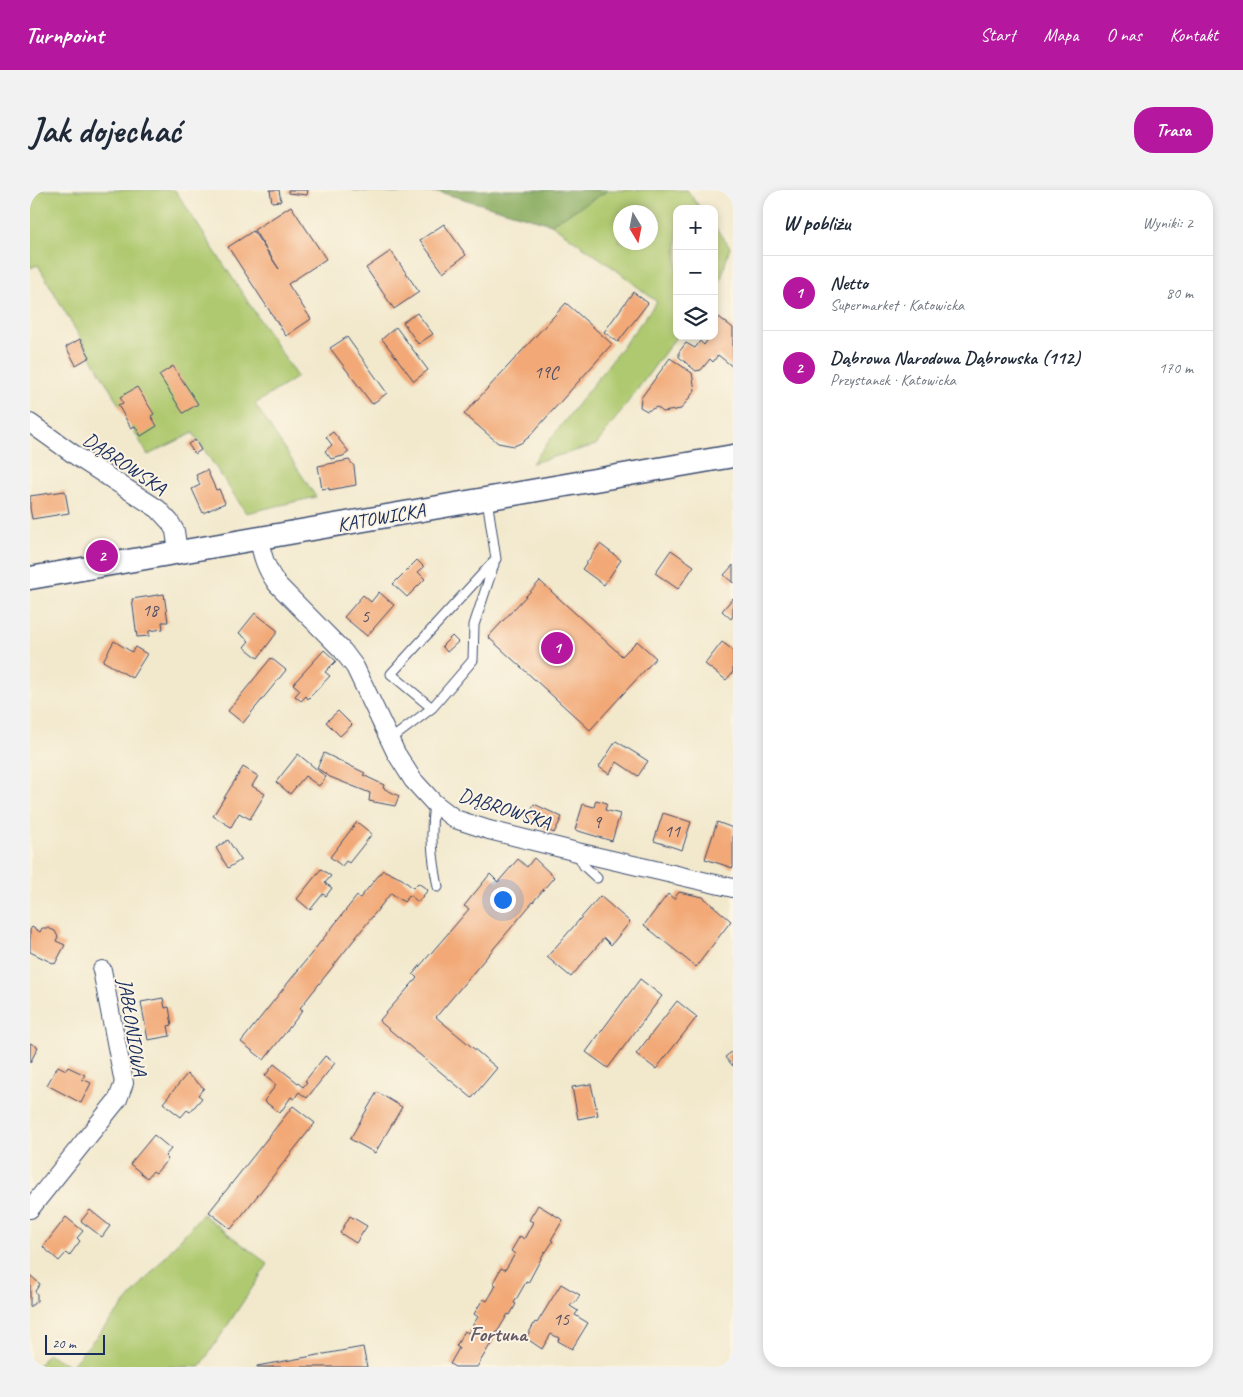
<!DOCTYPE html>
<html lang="pl">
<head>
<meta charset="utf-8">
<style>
  :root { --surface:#fff; --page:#f2f2f3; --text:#1f2937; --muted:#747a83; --line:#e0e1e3; --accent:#b5179e }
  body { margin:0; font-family:Caveat,sans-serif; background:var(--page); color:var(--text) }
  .controls { position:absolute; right:15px; top:15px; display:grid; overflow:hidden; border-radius:10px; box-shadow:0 2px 8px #0003 }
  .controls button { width:45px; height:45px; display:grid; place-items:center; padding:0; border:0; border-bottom:1px solid var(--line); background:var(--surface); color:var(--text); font:25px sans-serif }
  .compass { position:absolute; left:583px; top:15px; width:45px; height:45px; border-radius:50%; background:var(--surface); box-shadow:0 2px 8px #0003; rotate:170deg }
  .scale { position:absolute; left:15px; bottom:12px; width:60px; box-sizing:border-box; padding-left:5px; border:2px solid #1b2f5e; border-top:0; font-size:14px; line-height:18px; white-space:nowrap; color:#1b2f5e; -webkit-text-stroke:4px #fcf5e5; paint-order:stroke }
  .you { position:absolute; left:472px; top:709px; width:18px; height:18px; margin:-12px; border:4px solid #fff; border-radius:50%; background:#1a73e8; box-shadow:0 0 0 8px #1a73e833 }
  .badge { display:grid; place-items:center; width:32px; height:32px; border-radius:50%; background:var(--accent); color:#fff; font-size:16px; font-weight:700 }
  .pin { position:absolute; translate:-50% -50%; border:2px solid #fff; box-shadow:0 1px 5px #0006 }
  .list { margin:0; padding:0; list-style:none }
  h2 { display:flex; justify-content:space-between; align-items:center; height:65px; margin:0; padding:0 20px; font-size:21px }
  h2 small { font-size:16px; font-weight:400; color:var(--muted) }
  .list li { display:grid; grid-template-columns:32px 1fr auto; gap:15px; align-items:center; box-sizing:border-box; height:75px; padding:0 20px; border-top:1px solid var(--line) }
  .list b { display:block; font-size:19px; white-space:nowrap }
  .list p { margin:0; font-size:16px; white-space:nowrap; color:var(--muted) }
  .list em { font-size:16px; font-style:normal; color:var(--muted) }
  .icon { flex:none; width:28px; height:28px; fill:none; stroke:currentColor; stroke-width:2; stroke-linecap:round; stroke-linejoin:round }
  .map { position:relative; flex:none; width:703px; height:1177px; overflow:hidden; border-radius:20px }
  header { display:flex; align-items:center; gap:30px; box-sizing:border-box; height:70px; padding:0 25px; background:var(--accent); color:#fff }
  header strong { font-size:24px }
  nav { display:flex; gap:28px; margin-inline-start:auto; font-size:18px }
  .intro { display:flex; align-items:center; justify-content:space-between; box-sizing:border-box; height:120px; padding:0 30px }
  h1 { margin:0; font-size:35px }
  .button { padding:12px 22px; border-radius:20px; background:var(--accent); color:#fff; font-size:18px; font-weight:700 }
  main { display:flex; gap:30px; padding:0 30px }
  aside { flex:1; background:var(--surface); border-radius:20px; box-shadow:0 2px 8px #0003 }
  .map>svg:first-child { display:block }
  .green { fill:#afc96f; stroke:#657c66; fill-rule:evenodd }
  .forest { fill:#8bad62; stroke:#536e60 }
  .building { fill:#f2a977 }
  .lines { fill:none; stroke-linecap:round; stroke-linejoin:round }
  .service-casing { stroke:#3b4b6f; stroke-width:11 }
  .minor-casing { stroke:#3b4b6f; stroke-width:20 }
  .tertiary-casing { stroke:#3b4b6f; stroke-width:25 }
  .service { stroke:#fff; stroke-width:9 }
  .minor { stroke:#fff; stroke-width:18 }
  .tertiary { stroke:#fff; stroke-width:22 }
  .labels { text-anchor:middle; stroke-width:4; stroke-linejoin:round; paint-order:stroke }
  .number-label { font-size:18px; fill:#514e64 }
  .street-label { font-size:20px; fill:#1b2f5e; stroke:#fcf5e5 }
  .neighbourhood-label { font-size:21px; font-weight:bold; fill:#665a67; stroke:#fcf5e5 }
</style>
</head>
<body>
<header>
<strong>Turnpoint</strong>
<nav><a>Start</a><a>Mapa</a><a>O nas</a><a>Kontakt</a></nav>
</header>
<div class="intro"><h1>Jak dojechać</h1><a class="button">Trasa</a></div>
<main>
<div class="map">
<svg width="703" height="1177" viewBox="0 0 703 1177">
  <rect width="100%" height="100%" fill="#fcf5e5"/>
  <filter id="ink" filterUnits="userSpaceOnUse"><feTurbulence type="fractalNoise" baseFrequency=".02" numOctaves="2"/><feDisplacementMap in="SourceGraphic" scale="10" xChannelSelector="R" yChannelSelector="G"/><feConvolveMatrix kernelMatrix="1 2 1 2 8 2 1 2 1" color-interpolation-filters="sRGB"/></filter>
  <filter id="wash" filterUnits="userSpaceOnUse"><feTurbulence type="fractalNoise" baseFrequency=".0096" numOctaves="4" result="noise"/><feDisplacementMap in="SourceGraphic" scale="20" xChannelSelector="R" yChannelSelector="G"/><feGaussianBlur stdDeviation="1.12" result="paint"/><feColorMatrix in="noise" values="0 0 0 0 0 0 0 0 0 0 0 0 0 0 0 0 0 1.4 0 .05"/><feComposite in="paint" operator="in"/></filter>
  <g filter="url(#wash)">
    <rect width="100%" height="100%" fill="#f2e9cd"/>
    <path class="green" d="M0 0H145L267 187 225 214 286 307 216 323 163 243 118 265 8 75 0 78Z
      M579 0H657L671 19H647V146L566 255 502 273 627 112 585 79 521 34ZM590 22H620V52H590Z
      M684 36 700 57 690 92 684 98Z
      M172 1024 238 1074 170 1177H7L18 1164 41 1176Z"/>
    <path class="forest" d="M322 0H579L521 34 409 2 363 3Z"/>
    <g id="blocks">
      <path class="building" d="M240 0H249L251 11 242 12Z
        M258 0H278L277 5 258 3Z
        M261 16 296 69 258 94 281 129 256 146 198 57 223 41 249 79 224 40Z
        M414 34 436 65 413 82 390 50Z
        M361 61 389 102 364 119 336 78Z
        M603 102 618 113 588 152 574 142Z
        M536 113 582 154 499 247 491 253 484 256 468 253 434 224Z
        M387 123 403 144 388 154 373 132Z
        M689 127 703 138V177L688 165 683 172 680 169 671 180 666 181 649 167V162L656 153 665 158 670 151 674 155 680 146H684V141L687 137 684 134Z
        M366 137 398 180 384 191 352 149Z
        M317 147 357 203 342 214 300 158Z
        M50 149 60 167 46 175 36 157Z
        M640 168 662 183 665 200 651 219 633 222 627 217 617 221 610 217 611 208Z
        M143 176 168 214 153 223 129 185Z
        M107 197 124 224 121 226 127 236 111 246 105 236 101 238 88 215 93 213 90 207Z
        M303 242 319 262 313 266 301 269 295 261 302 255 296 247Z
        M165 250 171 260 165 264 158 254Z
        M319 270 324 276 326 295 299 300V298L292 299 288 276Z
        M177 280 186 300 189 299 195 313 173 323 162 299 170 295 166 285Z
        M35 301 39 323 2 329 0 318V306Z
        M570 354 591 370 574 395 552 379Z
        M641 360 664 376 648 399 625 383Z
        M387 370 394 377 388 382 395 389 377 407 363 394Z
        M703 375V393L694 385Z
        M510 391 592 466 607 451 626 468 560 540 458 447Z
        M349 402 364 415 337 446 314 427 333 405 341 412Z
        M134 404 138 432H132L133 439 119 441V446L107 447 102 409Z
        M703 408V426L701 429 692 421Z
        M225 423 248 441 228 468 214 457 219 451 209 443Z
        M422 446 428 452 417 462 412 456Z
        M84 451 102 462 105 457 117 464 102 488 73 471Z
        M692 452 703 460V482L696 490 675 474Z
        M294 460 306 471 295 482 300 486 278 509 276 506 271 511 265 506 270 500 263 494Z
        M241 468 256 480 213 533 198 521Z
        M308 521 322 535 310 546 296 532Z
        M586 551 618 571 608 586 587 572 579 584 569 577Z
        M294 563 335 583 333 585 354 595 353 598 369 606 365 616 339 611 340 603 300 587 287 578Z
        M268 564 296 587 289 596 275 586 260 604 246 592Z
        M213 577 228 586 222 596 235 604 220 629 209 623 201 637 183 626Z
        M566 610 577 613 575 620 590 624 582 651 545 640 553 614 564 617Z
        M504 614 532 627 524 643 496 630Z
        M633 623 661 632 652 660 624 651Z
        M327 632 342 644 319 673 316 671 312 676 300 667Z
        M687 632 703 638V678L675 669Z
        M198 650 211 670 198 678 186 658Z
        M504 668 524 687 406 827 467 878 442 908 349 831 387 788 383 784 439 719 434 716 460 684 468 692 488 669 497 677Z
        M291 679 301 686 295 693 302 698 296 706 293 704 280 720 267 709Z
        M353 680 372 689 383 698 388 693 398 700 388 712 380 705 374 712 361 703 270 818 273 820 234 870 211 852 327 706 330 708Z
        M649 702 673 707 701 731 666 777 614 735 638 704 644 709Z
        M570 706 600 732 581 755 574 748 541 787 517 767Z
        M2 737 10 742 12 738H18L25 741 28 747 26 751 35 755 25 774 0 762V740Z
        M610 789 632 806 578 878 556 862Z
        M133 808 135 818 139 817 142 835 138 836 140 846 118 850 111 812Z
        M647 811 667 827 626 879 606 864Z
        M0 853 8 857 0 873Z
        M703 861V876L695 867Z
        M295 866 305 873 277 908 269 902 264 909 261 907 250 923 234 911 246 895 235 886 244 874 273 897 277 892 275 891Z
        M28 876 36 880 38 877 55 885 52 889 61 893 51 913 17 895Z
        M157 884 174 898 168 905 172 908 160 922 157 920 151 927 133 913Z
        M561 894 568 925 548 929 542 897Z
        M347 902 372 917 345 963 320 949Z
        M263 916 285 933 201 1039 179 1022Z
        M124 945 141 959 135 966 138 969 126 983 123 981 117 988 100 974Z
        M508 1015 533 1030 521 1050 523 1051 516 1062 515 1061 498 1093 496 1092 484 1113 486 1114 480 1125 478 1124 466 1144 467 1145 461 1156 460 1155 447 1177H425L420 1174 429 1158 426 1156 435 1141 438 1143 444 1133 448 1127 444 1124 453 1109 457 1111 463 1101 466 1095 463 1093 471 1078 475 1080 485 1064 481 1061 490 1046 494 1049 500 1038 503 1032 499 1030Z
        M60 1020 80 1036 72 1047 51 1031Z
        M320 1026 337 1036 326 1053 310 1043Z
        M36 1027 53 1041 47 1048 50 1051 39 1066 36 1063 29 1071 13 1057Z
        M0 1085 10 1094 5 1101 7 1104V1111L0 1117Z
        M531 1094 550 1105 544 1114 542 1113 540 1116 548 1121 545 1125 558 1133 542 1159 528 1151 529 1148 521 1144 512 1159 496 1148 505 1132 507 1133Z
        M333 1157 337 1177H227V1176Z"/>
    </g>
  </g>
  <g filter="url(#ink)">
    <use href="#blocks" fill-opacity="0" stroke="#3b4b6f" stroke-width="1"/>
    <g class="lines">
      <g class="service-casing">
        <path id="service" d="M402 518 361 484 466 369 457 309
          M360 550 402 518 443 470 444 435 464 374
          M404 613C400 646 402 665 408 697
          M547 663 554 676 567 688"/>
      </g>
      <g class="minor-casing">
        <path id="minor" d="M0 233 49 268 128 319 140 332 145 341 148 362
          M229 348C232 366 236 379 247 394L313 461 325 477 366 563 383 590 404 613 425 629 459 640 547 662 703 698
          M0 1019 88 909 94 893 72 780"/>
      </g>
      <g class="tertiary-casing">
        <path id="tertiary" d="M0 388 703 266"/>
      </g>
      <use href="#service" class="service"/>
      <use href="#minor" class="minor"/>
      <use href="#tertiary" class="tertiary"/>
    </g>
  </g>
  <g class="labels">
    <g class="number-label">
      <text x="516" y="188">19C</text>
      <text x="120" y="426">18</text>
      <text x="335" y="432">5</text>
      <text x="567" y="638">9</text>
      <text x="642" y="647">11</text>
      <text x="531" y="1135">15</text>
    </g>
    <g class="street-label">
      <text transform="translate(95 273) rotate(34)" y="7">DĄBROWSKA</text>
      <text transform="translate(351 327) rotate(-10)" y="7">KATOWICKA</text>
      <text transform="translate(475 618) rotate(18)" y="7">DĄBROWSKA</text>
      <text transform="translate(103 837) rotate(81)" y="7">JABŁONIOWA</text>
    </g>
    <g class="neighbourhood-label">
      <text x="468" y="1151">Fortuna</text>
    </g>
  </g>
</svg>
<div class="controls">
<button>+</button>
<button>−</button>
<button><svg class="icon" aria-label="layers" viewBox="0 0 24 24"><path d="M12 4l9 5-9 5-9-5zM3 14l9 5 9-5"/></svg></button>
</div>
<svg class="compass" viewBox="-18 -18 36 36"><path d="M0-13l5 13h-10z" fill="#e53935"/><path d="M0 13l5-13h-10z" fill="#747a83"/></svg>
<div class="scale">20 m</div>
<div class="you"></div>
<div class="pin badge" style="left:527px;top:458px">1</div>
<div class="pin badge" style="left:72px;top:366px">2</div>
</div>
<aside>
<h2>W pobliżu<small>Wyniki: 2</small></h2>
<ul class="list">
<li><span class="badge">1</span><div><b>Netto</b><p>Supermarket · Katowicka</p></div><em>80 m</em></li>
<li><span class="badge">2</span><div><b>Dąbrowa Narodowa Dąbrowska (112)</b><p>Przystanek · Katowicka</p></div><em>170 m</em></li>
</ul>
</aside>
</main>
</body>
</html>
